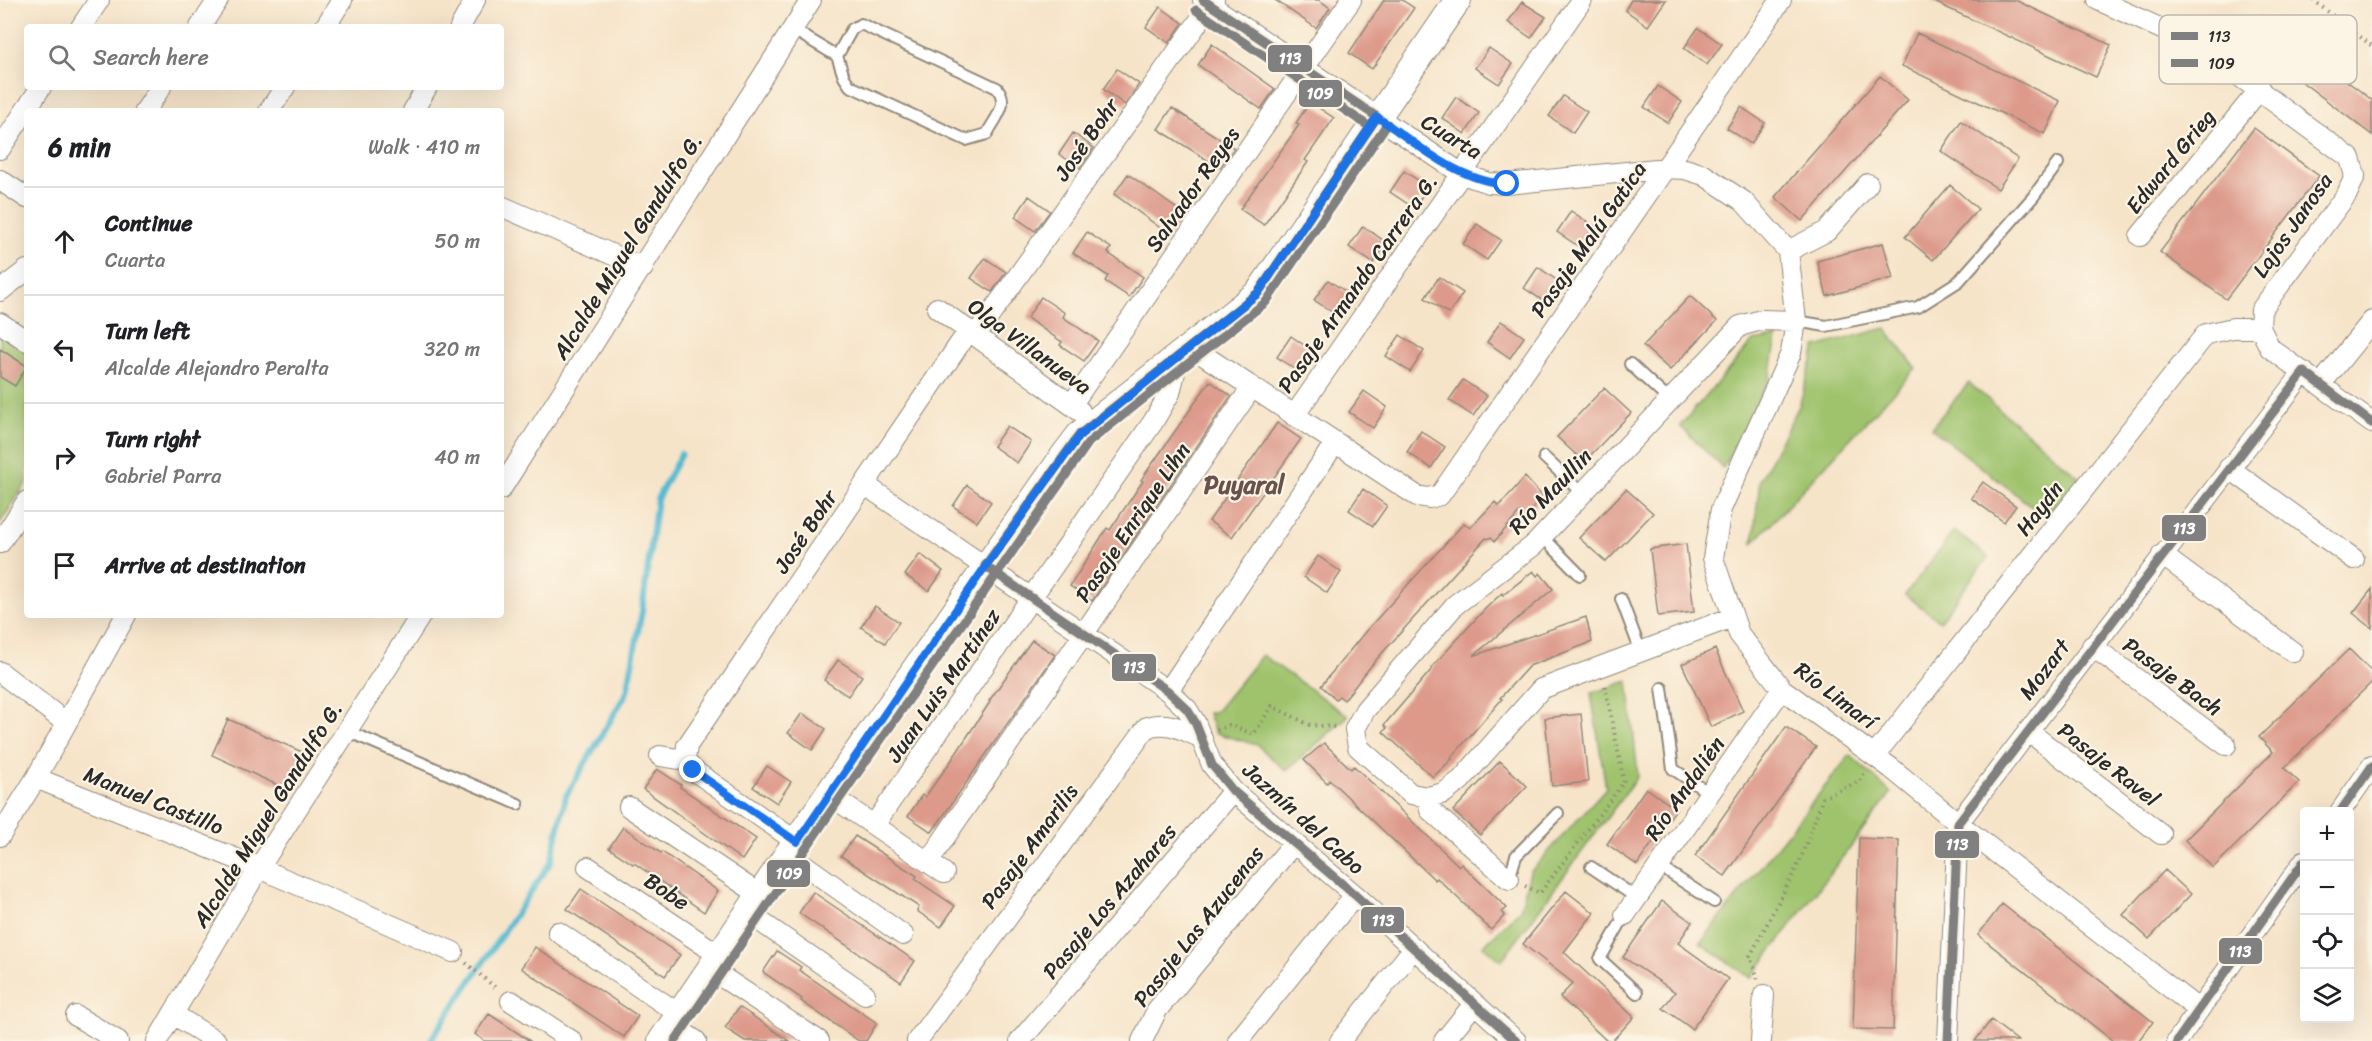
<!DOCTYPE html>
<html lang="en">
<head>
<meta charset="utf-8">
<style>
  :root { --surface:#fff; --page:#f2f2f2; --text:#202124; --muted:#757577; --line:#e0e0e0 }
  body { margin:0; font-family:Sriracha,sans-serif; background:var(--page); color:var(--text) }
  .controls { position:absolute; right:18px; bottom:18px; display:grid; overflow:hidden; border-radius:6px; box-shadow:0 6px 24px #0002 }
  .controls button { width:54px; height:54px; display:grid; place-items:center; padding:0; border:0; border-bottom:2px solid var(--line); background:var(--surface); color:var(--text); font:30px sans-serif }
  .stop { position:absolute; width:18px; height:18px; margin:-14px; border:4px solid #1a73e8; border-radius:50%; background:#fff }
  .stop.end { background:#1a73e8; border-color:#fff; box-shadow:0 2px 6px #0008 }
  .list { margin:0; padding:0; list-style:none }
  h2 { display:flex; justify-content:space-between; align-items:center; height:78px; margin:0; padding:0 24px; font-size:26px }
  h2 small { font-size:20px; font-weight:400; color:var(--muted) }
  .list li { display:grid; grid-template-columns:39px 1fr auto; gap:18px; align-items:center; box-sizing:border-box; height:108px; padding:0 24px; border-top:2px solid var(--line) }
  .list b { display:block; font-size:22px; white-space:nowrap }
  .list p { margin:0; font-size:20px; white-space:nowrap; color:var(--muted) }
  .list em { font-size:20px; font-style:normal; color:var(--muted) }
  .icon { flex:none; width:33px; height:33px; fill:none; stroke:currentColor; stroke-width:2; stroke-linecap:round; stroke-linejoin:round }
  .map { position:relative; flex:none; width:2372px; height:1041px; overflow:hidden }
  .search { position:absolute; background:var(--surface); box-shadow:0 6px 24px #0002; left:24px; top:24px; width:480px; height:66px; display:flex; align-items:center; gap:15px; box-sizing:border-box; padding:0 21px; border-radius:6px; color:var(--muted); font-size:22px }
  .panel { position:absolute; background:var(--surface); box-shadow:0 6px 24px #0002; left:24px; top:108px; width:480px; height:510px; border-radius:6px }
  .map>svg:first-child { display:block }
  .green { fill:#9fc36d; stroke:#65774c; stroke-width:1.5 }
  .lines { fill:none; stroke-linecap:round; stroke-linejoin:round }
  .stream { stroke:#52b9d1; stroke-width:6 }
  .building { fill:#dd9a8b }
  .service-casing { stroke:#90887a; stroke-width:14 }
  .minor-casing { stroke:#90887a; stroke-width:22 }
  .tertiary-casing { stroke:#90887a; stroke-width:28 }
  .path { stroke:#90887a; stroke-width:4; stroke-dasharray:1.5 4.5; stroke-linecap:butt }
  .service { stroke:#fff; stroke-width:10 }
  .minor { stroke:#fff; stroke-width:20 }
  .tertiary { stroke:#fff; stroke-width:26 }
  .bus-1-casing { stroke:#fcf5e5; stroke-width:14 }
  .bus-2-casing { stroke:#fcf5e5; stroke-width:14 }
  .bus-1 { stroke:#808080; stroke-width:9 }
  .bus-2 { stroke:#808080; stroke-width:9 }
  .route { stroke:#1a73e8; stroke-width:8 }
  .labels { text-anchor:middle; stroke-width:4.5; stroke-linejoin:round; paint-order:stroke }
  .street-label { font-size:22px; fill:#2b2b2b; stroke:#fcf5e5 }
  .neighbourhood-label { font-size:24px; font-weight:bold; fill:#69524d; stroke:#fcf5e5 }
  .key { fill:#fcf5e5; stroke:#bdb8ad; stroke-width:1.5 }
  .key-label { font-size:16px; fill:#2b2b2b }
  .line-badge { stroke:#fcf5e5; stroke-width:2 }
  .badge-label { font-size:16px; text-anchor:middle; font-weight:bold; fill:#fff }
</style>
</head>
<body>
<div class="map">
<svg width="2372" height="1041" viewBox="0 0 2372 1041">
  <rect width="100%" height="100%" fill="#fcf5e5"/>
  <filter id="ink" filterUnits="userSpaceOnUse"><feTurbulence type="fractalNoise" baseFrequency=".0167" numOctaves="2"/><feDisplacementMap in="SourceGraphic" scale="12" xChannelSelector="R" yChannelSelector="G"/><feConvolveMatrix kernelMatrix="1 2 1 2 8 2 1 2 1" color-interpolation-filters="sRGB"/></filter>
  <filter id="wash" filterUnits="userSpaceOnUse"><feTurbulence type="fractalNoise" baseFrequency=".008" numOctaves="4" result="noise"/><feDisplacementMap in="SourceGraphic" scale="24" xChannelSelector="R" yChannelSelector="G"/><feGaussianBlur stdDeviation="1.35" result="paint"/><feColorMatrix in="noise" values="0 0 0 0 0 0 0 0 0 0 0 0 0 0 0 0 0 1.4 0 .05"/><feComposite in="paint" operator="in"/></filter>
  <g filter="url(#wash)">
    <rect width="100%" height="100%" fill="#f6e4c9"/>
    <path class="green" d="M1885 328 1916 368 1753 543 1760 480 1799 406 1816 347Z
      M0 334 27 352V482L0 523Z
      M1777 337 1770 377 1723 468 1680 426 1753 341Z
      M1969 383 2082 480 2044 516 1931 428Z
      M1954 531 1988 557 1940 621 1905 595Z
      M1262 655 1348 716 1286 771 1257 745 1215 733 1208 713 1216 711Z
      M1628 681 1638 776 1501 961 1483 946 1520 910 1530 872 1606 788 1591 693Z
      M1850 755 1891 793 1751 978 1700 943Z"/>
    <g class="lines">
      <path class="stream" d="M430 1041 551 862 566 796 627 692 642 611 657 499 681 454"/>
    </g>
    <g id="blocks">
      <path class="building" d="M1275 0H1319L1330 8 1316 28Z
        M1384 0H1402L1414 8 1372 69 1349 53Z
        M1631 0H1666L1648 26 1625 10Z
        M1930 0H2015L2111 45 2096 77Z
        M1522 2 1546 17 1531 38 1508 22Z
        M1160 7 1183 23 1169 43 1146 27Z
        M2259 15 2372 100V135L2243 37Z
        M1698 28 1722 44 1707 65 1684 48Z
        M1917 33 2060 101 2045 134 1902 66Z
        M1212 44 1275 89 1261 109 1198 65Z
        M1489 48 1513 64 1499 84 1475 68Z
        M1117 69 1139 84 1125 105 1103 89Z
        M1880 76 1908 100 1802 221 1775 197Z
        M1658 86 1682 102 1668 123 1644 107Z
        M1563 96 1587 112 1573 133 1549 116Z
        M1456 97 1479 113 1465 134 1442 118Z
        M1310 102 1334 118 1305 160 1308 162 1264 225 1240 209 1299 125 1296 123Z
        M1741 107 1765 123 1751 144 1727 128Z
        M1172 108 1234 148 1220 168 1158 129Z
        M1961 121 2018 159 1998 189 1941 151Z
        M2254 128 2319 176 2226 299 2160 252Z
        M1073 133 1094 148 1080 168 1059 154Z
        M1404 171 1428 187 1414 208 1390 192Z
        M1128 174 1184 214 1170 235 1114 194Z
        M1950 185 1978 209 1933 260 1905 237Z
        M1029 196 1050 211 1035 231 1015 217Z
        M1571 211 1595 227 1581 248 1557 232Z
        M1477 224 1501 240 1487 260 1463 244Z
        M1363 226 1387 243 1373 263 1349 247Z
        M1087 232 1111 248 1108 253 1143 277 1129 297 1105 281 1108 276 1073 253Z
        M1883 243 1893 278 1827 296 1817 261Z
        M985 258 1006 272 992 292 971 278Z
        M1538 267 1562 284 1548 304 1524 288Z
        M1439 277 1463 293 1449 314 1425 298Z
        M1328 280 1352 296 1338 316 1314 300Z
        M1690 296 1717 321 1670 370 1643 346Z
        M1041 297 1065 313 1063 317 1098 341 1084 361 1060 345 1062 342 1027 318Z
        M1501 321 1524 337 1510 358 1487 342Z
        M1400 335 1424 351 1410 372 1386 356Z
        M1291 336 1314 352 1300 373 1277 357Z
        M0 349 27 366 15 386 0 377Z
        M1463 380 1487 396 1473 416 1449 400Z
        M1210 381 1231 396 1092 601 1070 586 1107 528 1110 530 1143 481 1141 480Z
        M1604 388 1631 413 1584 462 1557 437Z
        M1364 391 1387 407 1373 428 1349 412Z
        M1277 423 1301 439 1232 537 1209 521Z
        M1007 426 1031 442 1017 463 993 446Z
        M1421 431 1445 447 1431 468 1407 452Z
        M1525 477 1543 497 1526 516 1520 512 1495 541 1491 537 1488 539 1486 538 1375 661 1344 700 1339 696 1336 699 1321 686 1365 632 1464 523 1470 528 1495 502 1499 506Z
        M1983 482 2016 506 2004 522 1971 498Z
        M967 485 991 502 977 522 953 506Z
        M1363 489 1387 506 1373 526 1349 510Z
        M1626 489 1653 513 1606 562 1579 538Z
        M1686 544 1694 612 1658 616 1650 549Z
        M920 554 943 571 929 591 905 575Z
        M1318 556 1341 572 1327 593 1304 577Z
        M1533 571 1537 576 1540 573 1553 589 1473 656 1586 617 1592 642 1529 666 1500 698 1502 699 1451 758 1452 759 1433 777 1383 732 1387 728 1384 725 1432 669 1431 668 1485 609 1502 593 1503 595Z
        M2372 589V628L2353 613Z
        M875 606 899 622 885 643 861 627Z
        M1032 640 1055 655 932 832 908 816 922 795 925 797 951 761 990 702 989 701Z
        M1715 649 1743 711 1711 727 1682 664Z
        M2349 649 2372 672V682L2284 768 2299 782 2213 868 2185 840 2273 752 2259 737Z
        M838 660 862 676 848 696 824 680Z
        M802 713 826 729 812 750 788 733Z
        M1581 714 1588 782 1552 786 1545 718Z
        M228 719 302 752 286 789 212 755Z
        M1786 727 1816 747 1725 876 1695 856Z
        M1324 743 1351 769 1354 766 1459 866 1461 864 1507 908 1502 912 1505 915 1491 930 1437 878 1435 880 1330 780 1327 783 1304 760Z
        M1500 761 1527 786 1480 835 1453 811Z
        M767 766 791 782 777 803 753 787Z
        M657 769 681 785 680 787 756 839 742 860 643 789Z
        M1646 788 1676 809 1637 865 1607 844Z
        M623 827 661 853 662 852 718 891 704 912 634 863 633 864 609 848Z
        M855 836 917 876 915 879 955 906 941 927 917 911 919 907 841 856Z
        M1859 838 1899 840 1893 1030 1853 1029Z
        M2165 870 2191 894 2149 939 2123 915Z
        M581 889 680 955 665 976 567 909Z
        M1566 891 1594 913 1564 952 1634 1017 1612 1041H1607L1560 997 1573 983 1523 944Z
        M813 892 915 961 901 982 799 913Z
        M1662 901 1692 922 1678 943 1728 979 1692 1029 1663 1008 1675 992 1623 957Z
        M2002 904 2153 1022 2138 1041H2113L1978 935Z
        M535 947 638 1016 624 1037 521 968Z
        M777 951 801 967 799 970 877 1023 866 1041H859L801 1001 802 999 763 972Z
        M739 1007 763 1023 789 1041H745L725 1028Z
        M489 1014 530 1041H485L475 1034Z
        M1991 1020 2018 1041H1975Z"/>
    </g>
  </g>
  <g filter="url(#ink)">
    <use href="#blocks" fill-opacity="0" stroke="#90887a" stroke-width="1.5"/>
    <g class="lines">
      <g class="service-casing">
        <path id="service" d="M792 29 837 56 844 77 850 86 966 140 987 134C995 118 1010 104 997 88L861 24 852 29 837 56
          M1796 321 1826 326 1918 307 1959 281 2033 197 2058 163
          M1630 364 1670 401
          M1544 457 1582 493
          M1542 536 1580 575
          M1621 599 1641 652
          M1662 688 1673 769 1709 793
          M347 731 518 804
          M1659 866 1714 902
          M1591 867 1637 898
          M1509 879 1516 856 1558 813
          M1625 915 1600 959 1637 993"/>
      </g>
      <g class="minor-casing">
        <path id="minor" d="M1203 0 1462 174 1489 183 1507 184 1666 168 1685 169 1704 175 1743 201 1788 251 1796 321 1791 353 1721 509 1713 558 1739 634 1782 689 1891 768 1958 823 2199 1010
          M2098 0 2199 46 2350 158 2355 176 2347 194 2261 310 2260 328 2270 348 2372 423
          M81 27 99 0
          M200 27 218 0
          M325 27 342 0
          M460 27 475 0
          M145 111 161 87
          M269 111 285 87
          M413 111 427 87
          M0 149 41 87
          M0 180 27 198
          M501 206 643 268
          M2140 236 2260 89
          M1788 251 1827 231 1868 184
          M0 291 27 270
          M937 308 1080 411
          M0 323 27 341
          M976 335 1214 0
          M1191 347 1417 496 1429 498 1440 495 1781 0
          M2321 384 2372 321
          M1072 404 1351 0
          M1294 416 1582 0
          M2229 468 2354 559
          M865 485 1168 691 1187 709 1195 722 1212 765 1233 791 1355 895 1516 1041
          M501 489 811 0
          M0 543 27 501
          M2162 555 2293 652
          M1733 617 1541 689 1461 780 1444 793 1428 797 1411 794 1358 747 1355 729 1365 710 1455 605 1534 545 1740 326 1761 320 1796 321
          M2092 646 2226 745
          M0 672 65 722
          M1168 691 1335 443
          M2028 731 2161 834
          M1875 755 2206 334 2233 328H2260
          M660 756 685 760 693 770 797 842
          M685 760 687 746 969 330
          M36 778 259 868 453 952
          M828 794 944 873
          M1428 797 1430 810 1509 879
          M629 807 760 895
          M2340 812 2372 766
          M874 825 1153 422 1170 393 1179 356
          M0 836 36 778 126 615
          M789 854 903 935
          M928 862 1252 387
          M588 867 719 955
          M748 913 865 994
          M1625 915 1782 689
          M558 932 679 1014
          M710 969 819 1041
          M511 1001 572 1041
          M173 1014 216 1041
          M76 1016 118 1041
          M672 1025 696 1041
          M157 1041 259 868 421 615
          M917 1041 1147 727C1167 720 1183 730 1202 738
          M1020 1041 1233 791
          M1142 1041 1157 1010 1294 843
          M1238 1041 1355 895
          M1340 1041 1414 948
          M1444 1041 1474 1004
          M1761 1041 1764 995
          M1948 1041 1958 823 2304 372
          M2177 1041 2304 861"/>
      </g>
      <g class="tertiary-casing">
        <path id="tertiary" d="M661 1041 828 794 1064 455 1080 434 1093 423 1258 293 1458 0"/>
      </g>
      <path class="path" d="M2313 0 2372 46
        M1217 730 1229 725 1254 734 1272 706 1310 725 1337 727
        M1525 886 1540 893 1624 782 1605 685
        M466 963 497 989
        M1758 979 1750 956 1799 863 1823 798 1860 781 1866 771"/>
      <use href="#service" class="service"/>
      <use href="#minor" class="minor"/>
      <use href="#tertiary" class="tertiary"/>
      <g class="bus-1-casing">
        <path id="bus-1" d="M1203 0 1377 117
          M2304 372 2372 423
          M985 566 1168 691 1187 709 1195 722 1212 765 1233 791 1355 895 1516 1041
          M985 566 1080 434 1258 293 1377 117
          M2340 812 2372 766
          M1948 1041 1958 823 2304 372
          M2177 1041 2304 861"/>
      </g>
      <g class="bus-2-casing">
        <path id="bus-2" d="M1196 10 1370 127
          M675 1041 838 801 1089 442 1266 302 1387 124"/>
      </g>
      <use href="#bus-1" class="bus-1"/>
      <use href="#bus-2" class="bus-2"/>
    </g>
  </g>
  <g class="lines" filter="url(#ink)">
    <path class="route" d="M693 770 797 842 985 567 1080 435 1258 293 1377 117C1416 143 1459 182 1507 184"/>
  </g>
  <g class="labels">
    <g class="street-label">
      <text transform="translate(1452 136) rotate(31)" y="8">Cuarta</text>
      <text transform="translate(1086 139) rotate(-55)" y="8">José Bohr</text>
      <text transform="translate(2170 161) rotate(-51)" y="8">Edward Grieg</text>
      <text transform="translate(1192 189) rotate(-55)" y="8">Salvador Reyes</text>
      <text transform="translate(2292 225) rotate(-55)" y="8">Lajos Janosa</text>
      <text transform="translate(1588 239) rotate(-55)" y="8">Pasaje Malú Gatica</text>
      <text transform="translate(627 246) rotate(-58)" y="8">Alcalde Miguel Gandulfo G.</text>
      <text transform="translate(1357 283) rotate(-55)" y="8">Pasaje Armando Carrera G.</text>
      <text transform="translate(1030 346) rotate(36)" y="8">Olga Villanueva</text>
      <text transform="translate(1550 491) rotate(-46)" y="8">Río Maullin</text>
      <text transform="translate(2039 508) rotate(-52)" y="8">Haydn</text>
      <text transform="translate(1132 522) rotate(-56)" y="8">Pasaje Enrique Lihn</text>
      <text transform="translate(805 531) rotate(-56)" y="8">José Bohr</text>
      <text transform="translate(2044 669) rotate(-53)" y="8">Mozart</text>
      <text transform="translate(2173 676) rotate(36)" y="8">Pasaje Bach</text>
      <text transform="translate(943 685) rotate(-55)" y="8">Juan Luis Martínez</text>
      <text transform="translate(1836 695) rotate(37)" y="8">Río Limarí</text>
      <text transform="translate(2109 764) rotate(38)" y="8">Pasaje Ravel</text>
      <text transform="translate(1684 788) rotate(-55)" y="8">Río Andalién</text>
      <text transform="translate(154 800) rotate(22)" y="8">Manuel Castillo</text>
      <text transform="translate(267 814) rotate(-58)" y="8">Alcalde Miguel Gandulfo G.</text>
      <text transform="translate(1304 818) rotate(42)" y="8">Jazmín del Cabo</text>
      <text transform="translate(1029 846) rotate(-54)" y="8">Pasaje Amarilis</text>
      <text transform="translate(667 891) rotate(34)" y="8">Bobe</text>
      <text transform="translate(1109 901) rotate(-50)" y="8">Pasaje Los Azahares</text>
      <text transform="translate(1198 926) rotate(-52)" y="8">Pasaje Las Azucenas</text>
    </g>
    <g class="neighbourhood-label">
      <text x="1244" y="493">Puyaral</text>
    </g>
  </g>
  <rect x="2159" y="15" width="198" height="69" rx="9" class="key"/>
  <rect x="2171" y="32" width="27" height="8" fill="#808080"/>
  <rect x="2171" y="59" width="27" height="8" fill="#808080"/>
  <g class="key-label">
    <text x="2208" y="42">113</text>
    <text x="2208" y="69">109</text>
  </g>
  <g class="line-badge">
    <rect x="1267" y="44" width="46" height="29" rx="6" fill="#808080"/>
    <rect x="1298" y="79" width="45" height="29" rx="6" fill="#808080"/>
    <rect x="2161" y="514" width="46" height="28" rx="6" fill="#808080"/>
    <rect x="1111" y="653" width="46" height="29" rx="6" fill="#808080"/>
    <rect x="1934" y="830" width="46" height="29" rx="6" fill="#808080"/>
    <rect x="766" y="859" width="45" height="29" rx="6" fill="#808080"/>
    <rect x="1360" y="906" width="45" height="28" rx="6" fill="#808080"/>
    <rect x="2218" y="937" width="45" height="28" rx="6" fill="#808080"/>
  </g>
  <g class="badge-label">
    <text x="1290" y="64">113</text>
    <text x="1320" y="99">109</text>
    <text x="2184" y="534">113</text>
    <text x="1134" y="673">113</text>
    <text x="1957" y="850">113</text>
    <text x="789" y="879">109</text>
    <text x="1383" y="926">113</text>
    <text x="2240" y="957">113</text>
  </g>
</svg>
<div class="controls">
<button>+</button>
<button>−</button>
<button><svg class="icon" aria-label="locate" viewBox="0 0 24 24"><circle cx="12" cy="12" r="6"/><path d="M12 2v4M12 18v4M2 12h4M18 12h4"/></svg></button>
<button><svg class="icon" aria-label="layers" viewBox="0 0 24 24"><path d="M12 4l9 5-9 5-9-5zM3 14l9 5 9-5"/></svg></button>
</div>
<div class="stop" style="left:1507px;top:184px"></div>
<div class="stop end" style="left:693px;top:770px"></div>
<div class="search"><svg class="icon" aria-label="search" viewBox="0 0 24 24"><circle cx="10" cy="10" r="6"/><path d="M15 15l6 6"/></svg>Search here</div>
<section class="panel">
<h2>6 min<small>Walk · 410 m</small></h2>
<ul class="list">
<li><svg class="icon" aria-label="ahead" viewBox="0 0 24 24"><path d="M12 20V5M6 11l6-6 6 6"/></svg><div><b>Continue</b><p>Cuarta</p></div><em>50 m</em></li>
<li><svg class="icon" aria-label="left" viewBox="0 0 24 24"><path d="M17 20v-9H6M10 6l-5 5 5 5"/></svg><div><b>Turn left</b><p>Alcalde Alejandro Peralta</p></div><em>320 m</em></li>
<li><svg class="icon" aria-label="right" viewBox="0 0 24 24"><path d="M7 20v-9h11M14 6l5 5-5 5"/></svg><div><b>Turn right</b><p>Gabriel Parra</p></div><em>40 m</em></li>
<li><svg class="icon" aria-label="arrive" viewBox="0 0 24 24"><path d="M6 21V4h12l-3 4 3 4H6"/></svg><div><b>Arrive at destination</b></div></li>
</ul>
</section>
</div>
</body>
</html>
